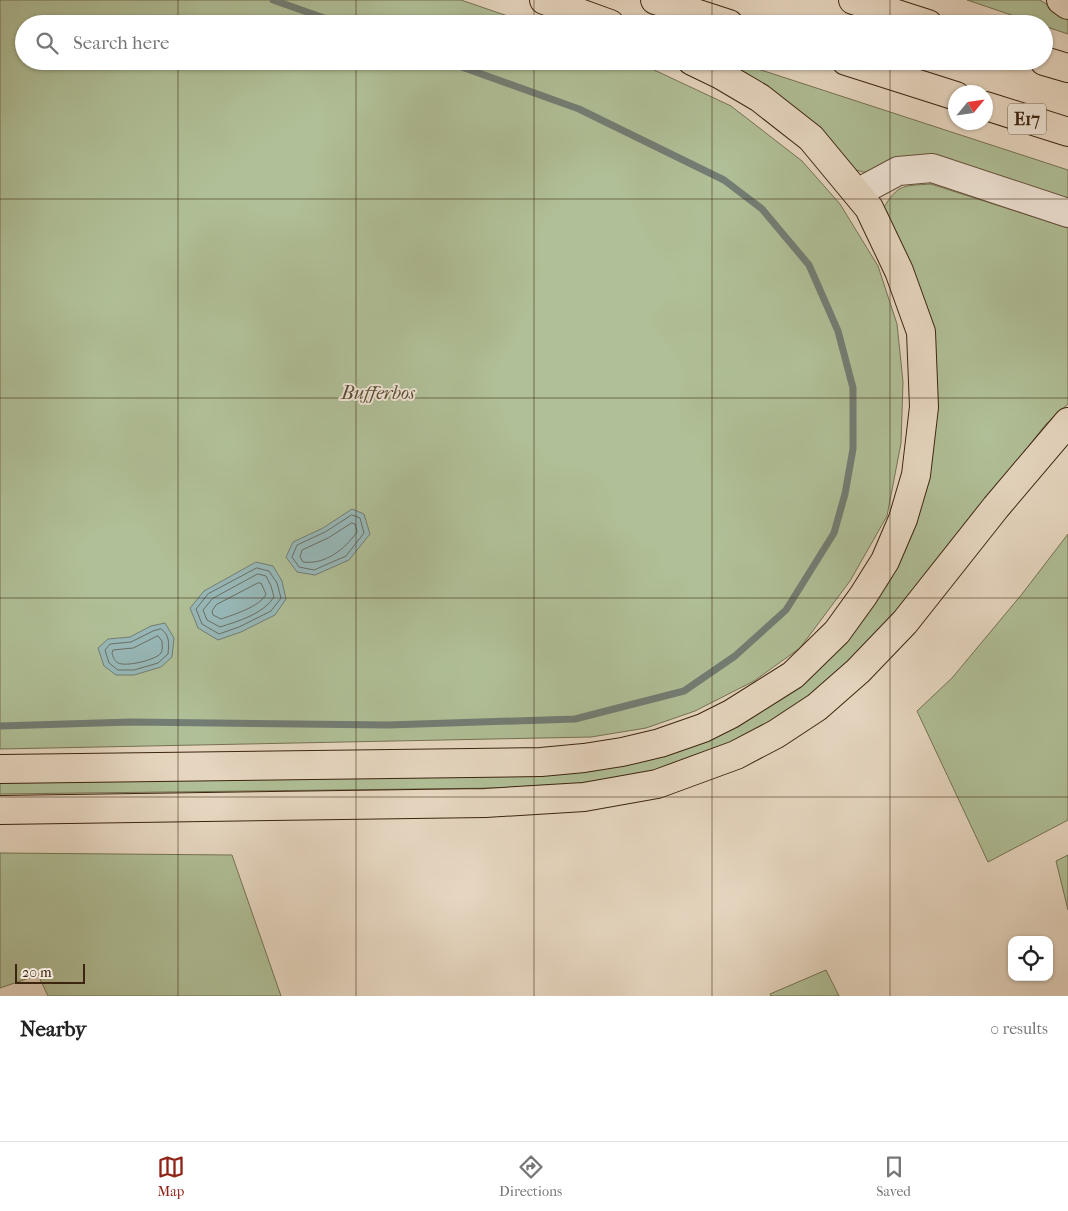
<!DOCTYPE html>
<html lang="en">
<head>
<meta charset="utf-8">
<style>
  :root { --surface:#fff; --page:#f6f6f6; --text:#222; --muted:#767676; --line:#e0e0e0; --accent:#8f2418 }
  body { margin:0; font-family:"IM FELL French Canon",serif; background:var(--page); color:var(--text) }
  .controls { position:absolute; right:15px; bottom:15px; display:grid; overflow:hidden; border-radius:10px; box-shadow:0 1px 4px #0004 }
  .controls button { width:45px; height:45px; display:grid; place-items:center; padding:0; border:0; border-bottom:1px solid var(--line); background:var(--surface); color:var(--text); font:25px sans-serif }
  .compass { position:absolute; left:948px; top:85px; width:45px; height:45px; border-radius:50%; background:var(--surface); box-shadow:0 1px 4px #0004; rotate:61deg }
  .scale { position:absolute; left:15px; bottom:12px; width:70px; box-sizing:border-box; padding-left:5px; border:2px solid #3c240f; border-top:0; font-size:14px; line-height:18px; white-space:nowrap; color:#3c240f; -webkit-text-stroke:4px #efe4d6; paint-order:stroke }
  .list { margin:0; padding:0; list-style:none }
  h2 { display:flex; justify-content:space-between; align-items:center; height:65px; margin:0; padding:0 20px; font-size:21px }
  h2 small { font-size:16px; font-weight:400; color:var(--muted) }
  .icon { flex:none; width:28px; height:28px; fill:none; stroke:currentColor; stroke-width:2; stroke-linecap:round; stroke-linejoin:round }
  .map { position:relative; flex:none; width:1068px; height:996px; overflow:hidden }
  .search { position:absolute; background:var(--surface); box-shadow:0 1px 4px #0004; left:15px; right:15px; top:15px; height:55px; display:flex; align-items:center; gap:12px; box-sizing:border-box; padding:0 18px; border-radius:28px; color:var(--muted); font-size:19px }
  .sheet { height:145px; background:var(--surface) }
  nav { display:flex; justify-content:space-around; align-items:center; box-sizing:border-box; height:70px; border-top:1px solid var(--line); background:var(--surface); font-size:14px; color:var(--muted) }
  nav a { display:grid; justify-items:center; gap:2px }
  nav .on { color:var(--accent) }
  .map>svg:first-child { display:block }
  .green { fill:#b0bf97; stroke:#767253 }
  .water { fill:#97b8b8; stroke:#737d74 }
  .lines { fill:none; stroke-linecap:round; stroke-linejoin:round }
  .shore { stroke:#6a6e64; stroke-width:1 }
  .stream { stroke:#737d74; stroke-width:7 }
  .minor-casing { stroke:#66503b; stroke-width:30 }
  .highway-casing { stroke:#3c240f; stroke-width:30 }
  .minor { stroke:#efe4d6; stroke-width:28 }
  .highway { stroke:#e6d6c0; stroke-width:28 }
  .grid { fill:none; stroke:#3c240f; stroke-width:1; stroke-opacity:0.55 }
  .labels { text-anchor:middle; stroke-width:4; stroke-linejoin:round; paint-order:stroke }
  .shield { fill:#efe4d6; stroke:#725e4b; stroke-width:1 }
  .shield-label { font-size:18px; font-weight:bold; fill:#3c240f }
  .park-label { font-size:19px; font-style:italic; fill:#594b31; stroke:#efe4d6 }
</style>
</head>
<body>
<div class="map">
<svg width="1068" height="996" viewBox="0 0 1068 996">
  <rect width="100%" height="100%" fill="#e6d6c0"/>
  <filter id="stains"><feTurbulence type="fractalNoise" baseFrequency=".004" numOctaves="4"/><feColorMatrix values="0 0 0 0 .2 0 0 0 0 .09 0 0 0 0 .02 0 0 0 .5 -.17"/></filter>
  <radialGradient id="worn" r=".72"><stop offset=".6" stop-color="#630" stop-opacity="0"/><stop offset="1" stop-color="#630" stop-opacity=".3"/></radialGradient>
  <path class="green" d="M0 0H461L531 24H24V61H635L731 106 802 161 840 204 878 266 897 324 903 382 901 443 887 516 850 581 800 648 754 681 695 711 646 728 591 737 0 749Z
    M967 0H1040L1068 18V34L1044 26V24H1038Z
    M721 61H739L758 69 1068 170V203L874 172H863L853 169Z
    M931 184 1068 228V404L1046 424 900 611 852 664 803 703 752 735 663 773 599 782 498 788 0 794V778L573 771 757 713 911 533 929 332 919 285 904 249 883 209C898 183 904 186 931 184Z
    M1068 534V820L988 862 917 711 952 678 1022 594Z
    M0 853 232 855 281 996H48L38 975 0 988Z
    M1068 855V910L1056 861Z
    M826 970 839 996H771L770 994Z"/>
  <path class="water" d="M352 509 364 514 370 534 349 560 315 575 297 572 286 557 293 542 323 528Z
    M256 562 273 566 282 581 286 599 275 615 241 632 218 640 198 628 190 608 204 591Z
    M165 623 174 638 172 657 161 667 134 675H116L104 666 98 648 108 639 130 637 151 626Z"/>
  <g class="lines">
    <path class="shore" d="M352 515 360 518 364 533 346 556 314 570 299 567 292 557 297 545 325 532Z
      M352 523 355 524 357 532C345 549 325 565 303 562L300 557 302 550 328 538Z
      M257 568 269 571 277 583 281 598 271 611 239 627 219 634 202 624 196 609 208 594Z
      M258 574 266 576 271 586 274 597C263 614 239 621 220 627L207 620 203 610 212 599Z
      M258 583H261L266 594C261 606 233 615 221 619L213 615 212 611 216 605Z
      M161 629C170 635 169 644 168 654L158 663 134 670H118L109 663 105 650 110 644 131 642 153 631Z
      M158 636 162 641C162 644 163 650 161 653 156 660 126 667 118 663 114 660 113 657 112 653L113 650 133 648Z"/>
    <path class="stream" d="M273 0 341 24
      M0 726 131 722 388 725 575 719 684 691 735 656 786 610 834 533 845 494 853 449V388L838 331 809 265 762 209 724 180 579 109 445 61"/>
    <g class="minor-casing">
      <path id="minor" d="M857 193 898 171 932 168 1068 213"/>
    </g>
    <g class="highway-casing">
      <path id="highway" d="M544 0 610 24
        M655 0 729 24
        M853 0 928 24
        M1061 0 1068 5
        M846 61 956 96
        M1044 61 1068 68
        M986 106 1068 132
        M0 769 541 762 584 758 622 752 660 743 703 728 731 714 793 675 837 632 863 596 885 561 903 519 916 475 924 407 921 332 899 271 869 208 811 138 760 98 721 75 692 61
        M0 810 485 803 584 797 657 784 736 755 776 734 817 707 858 671 905 622 996 507 1068 422"/>
    </g>
    <use href="#minor" class="minor"/>
    <use href="#highway" class="highway"/>
  </g>
  <path class="grid" d="M178 0V24M356 0V24M534 0V24M712 0V24M890 0V24M178 61V996M356 61V996M534 61V996M712 61V996M890 61V996M0 199H1068M0 398H1068M0 598H1068M0 797H1068"/>
  <g class="labels">
    <rect class="shield" x="1008" y="103.5" width="38" height="31" rx="4"/>
    <g class="shield-label">
      <text x="1027" y="125">E17</text>
    </g>
    <g class="park-label">
      <text x="378" y="399">Bufferbos</text>
    </g>
  </g>
  <rect width="100%" height="100%" filter="url(#stains)"/>
  <rect width="100%" height="100%" fill="url(#worn)"/>
</svg>
<div class="controls">
<button><svg class="icon" aria-label="locate" viewBox="0 0 24 24"><circle cx="12" cy="12" r="6"/><path d="M12 2v4M12 18v4M2 12h4M18 12h4"/></svg></button>
</div>
<svg class="compass" viewBox="-18 -18 36 36"><path d="M0-13l5 13h-10z" fill="#e53935"/><path d="M0 13l5-13h-10z" fill="#767676"/></svg>
<div class="scale">20 m</div>
<div class="search"><svg class="icon" aria-label="search" viewBox="0 0 24 24"><circle cx="10" cy="10" r="6"/><path d="M15 15l6 6"/></svg>Search here</div>
</div>
<section class="sheet">
<h2>Nearby<small>0 results</small></h2>
<ul class="list">
</ul>
</section>
<nav>
<a class="on"><svg class="icon" aria-label="map" viewBox="0 0 24 24"><path d="M3 6l6-2 6 2 6-2v14l-6 2-6-2-6 2zM9 4v14M15 6v14"/></svg>Map</a>
<a><svg class="icon" aria-label="directions" viewBox="0 0 24 24"><path d="M12 3l9 9-9 9-9-9zM9 14v-3h6M13 9l2 2-2 2"/></svg>Directions</a>
<a><svg class="icon" aria-label="saved" viewBox="0 0 24 24"><path d="M7 4h10v16l-5-4-5 4z"/></svg>Saved</a>
</nav>
</body>
</html>
